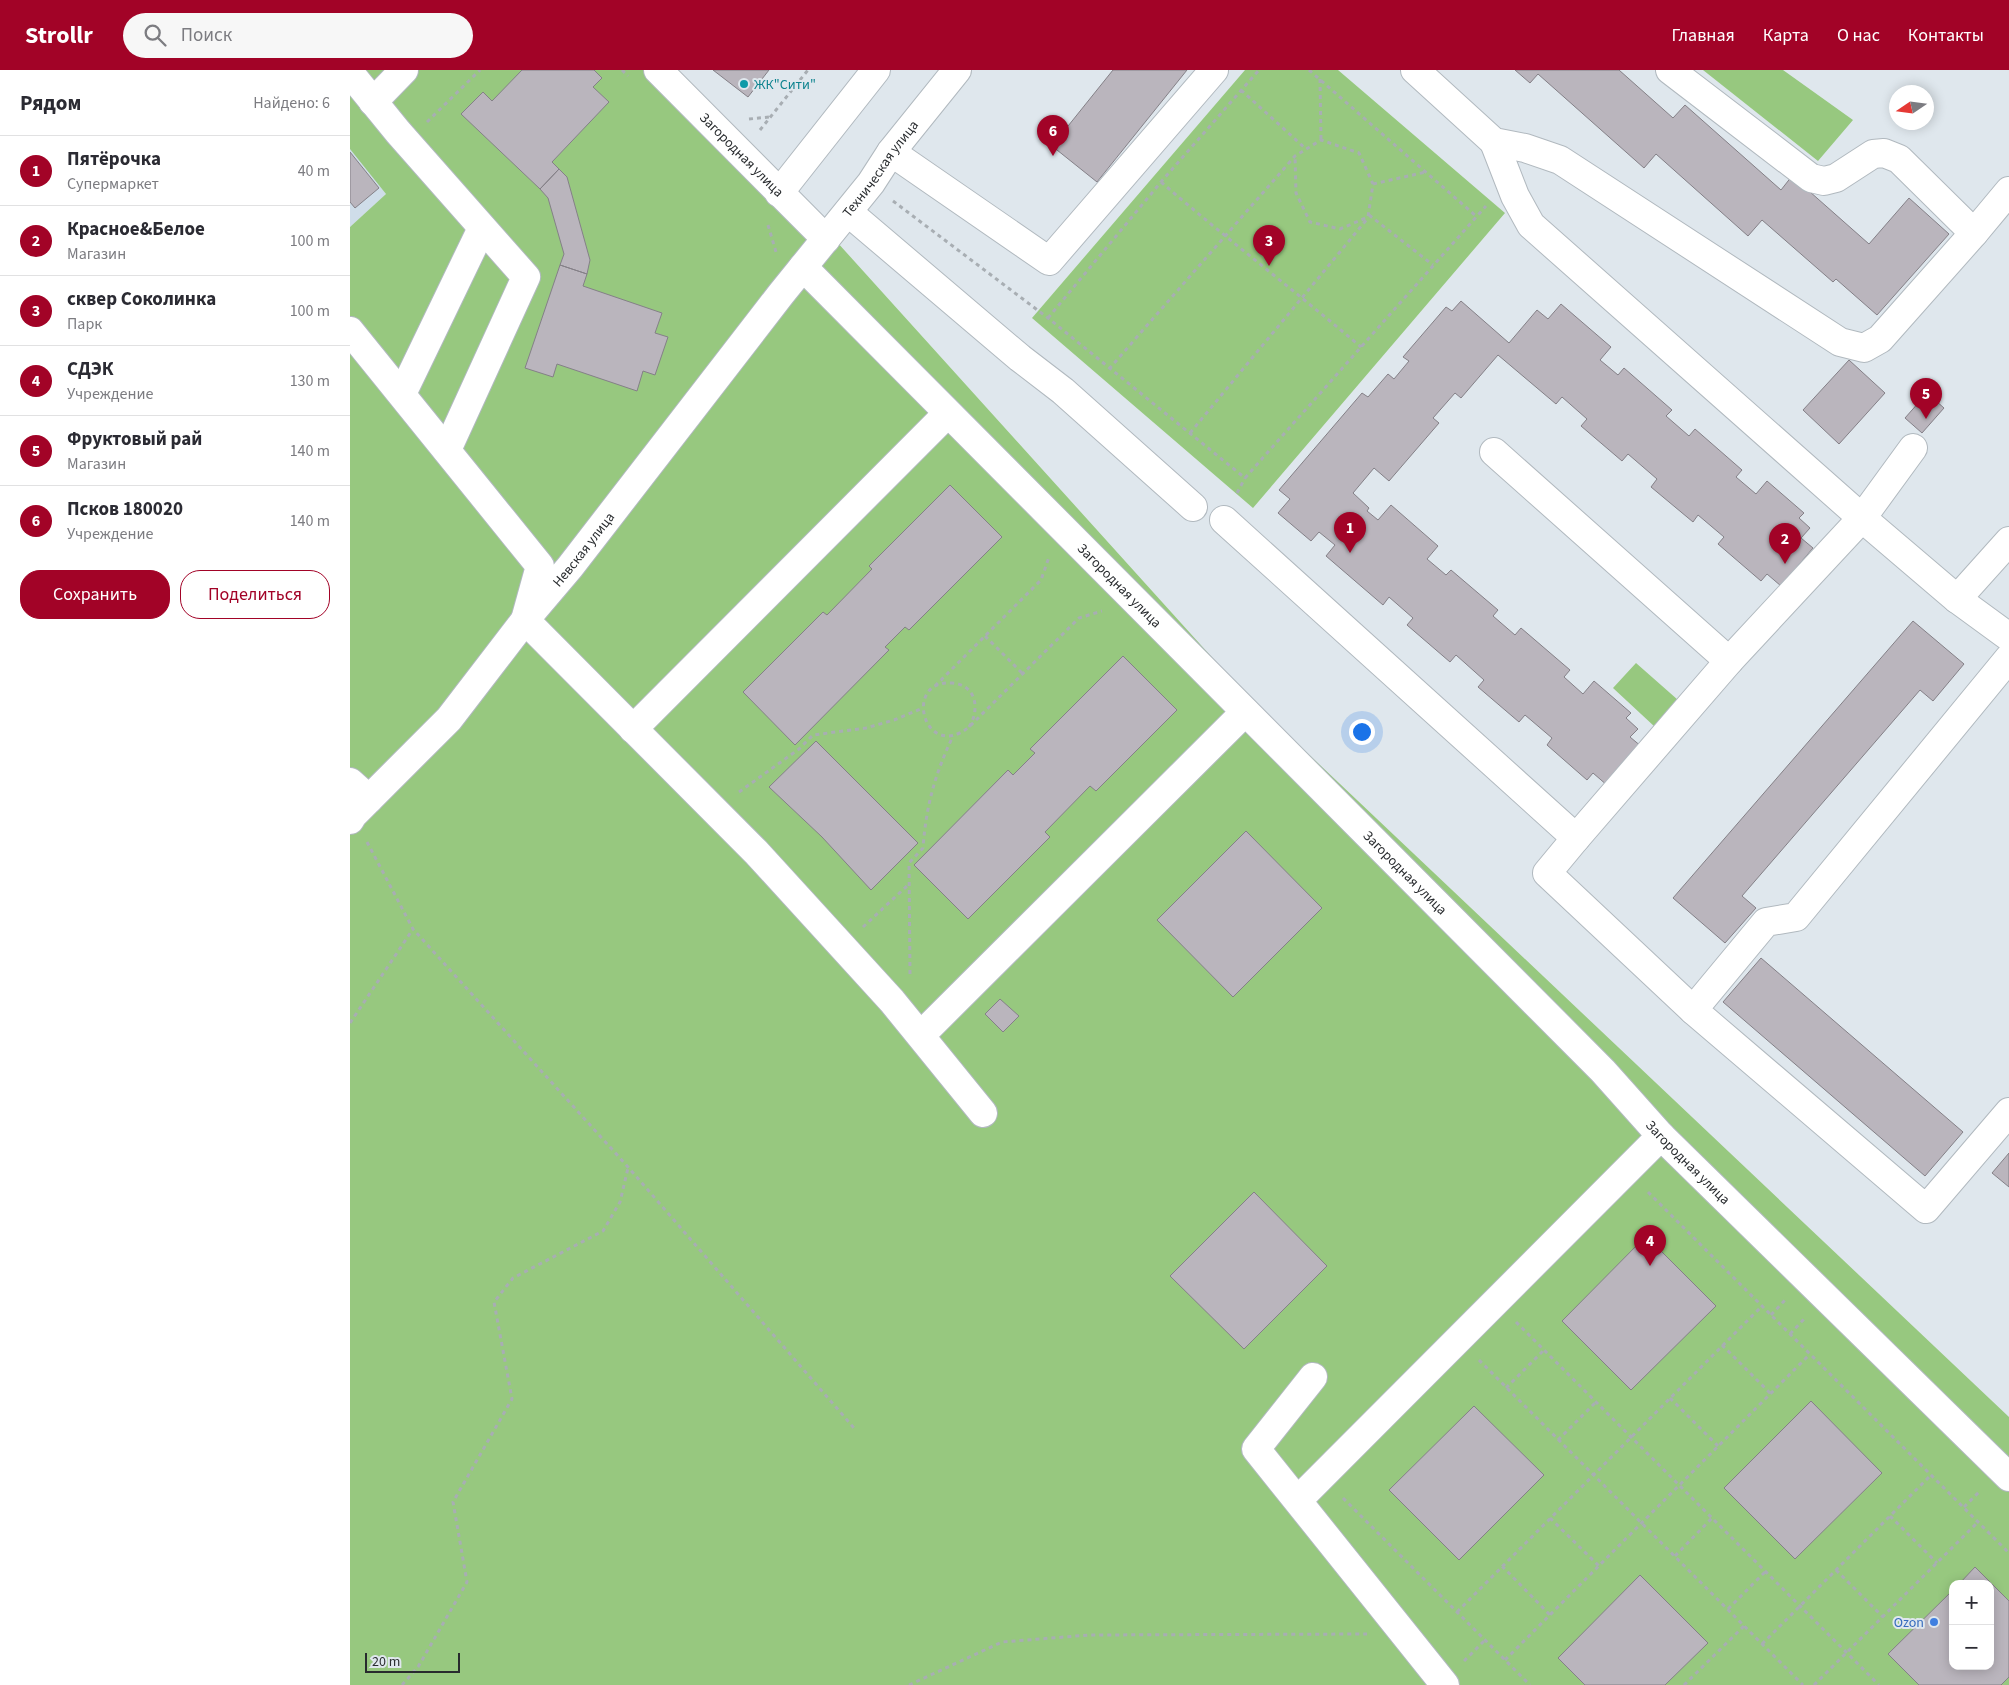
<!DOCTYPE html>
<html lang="ru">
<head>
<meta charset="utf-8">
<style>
  :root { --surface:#fff; --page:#f7f7f7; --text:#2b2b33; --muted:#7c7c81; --line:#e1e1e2; --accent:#a20327 }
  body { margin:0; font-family:"Source Sans 3",sans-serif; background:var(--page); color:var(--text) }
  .controls { position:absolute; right:15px; bottom:15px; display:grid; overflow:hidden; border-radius:10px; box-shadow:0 2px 12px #0003 }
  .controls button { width:45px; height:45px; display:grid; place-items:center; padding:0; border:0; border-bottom:1px solid var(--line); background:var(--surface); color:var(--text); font:25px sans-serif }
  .compass { position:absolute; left:1539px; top:15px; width:45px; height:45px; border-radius:50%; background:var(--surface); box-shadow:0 2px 12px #0003; rotate:257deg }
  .scale { position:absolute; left:15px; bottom:12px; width:95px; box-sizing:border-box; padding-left:5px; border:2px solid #282b2e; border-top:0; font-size:14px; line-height:18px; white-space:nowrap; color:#282b2e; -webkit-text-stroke:4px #dfe7ed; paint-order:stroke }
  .you { position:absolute; left:1011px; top:661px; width:18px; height:18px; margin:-12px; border:4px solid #fff; border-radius:50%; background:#1a73e8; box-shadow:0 0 0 8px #1a73e833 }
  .badge { display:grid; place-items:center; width:32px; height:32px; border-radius:50%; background:var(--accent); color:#fff; font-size:16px; font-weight:700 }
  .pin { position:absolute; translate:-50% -41px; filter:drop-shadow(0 1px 2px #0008) }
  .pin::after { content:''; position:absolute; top:26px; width:18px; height:15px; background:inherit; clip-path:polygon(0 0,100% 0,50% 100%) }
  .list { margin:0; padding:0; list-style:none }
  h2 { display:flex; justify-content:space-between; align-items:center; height:65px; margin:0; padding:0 20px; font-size:21px }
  h2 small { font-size:16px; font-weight:400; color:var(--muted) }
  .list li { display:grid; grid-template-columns:32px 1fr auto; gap:15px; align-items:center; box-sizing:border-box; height:70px; padding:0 20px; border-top:1px solid var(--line) }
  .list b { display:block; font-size:19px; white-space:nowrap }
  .list p { margin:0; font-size:16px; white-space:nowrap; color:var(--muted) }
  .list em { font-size:16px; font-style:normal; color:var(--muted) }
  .actions { display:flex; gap:10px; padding:15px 20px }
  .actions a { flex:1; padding:11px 0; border:1px solid var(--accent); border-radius:20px; text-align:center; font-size:18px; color:var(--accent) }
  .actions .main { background:var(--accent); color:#fff }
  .icon { flex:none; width:28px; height:28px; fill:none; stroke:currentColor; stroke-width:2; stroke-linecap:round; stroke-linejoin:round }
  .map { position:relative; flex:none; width:1659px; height:1615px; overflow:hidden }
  header { display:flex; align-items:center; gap:30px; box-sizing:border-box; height:70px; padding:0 25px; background:var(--accent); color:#fff }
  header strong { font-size:24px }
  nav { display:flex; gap:28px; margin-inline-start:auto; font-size:18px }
  .search { width:350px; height:45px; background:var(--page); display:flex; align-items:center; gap:12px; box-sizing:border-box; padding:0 18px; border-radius:28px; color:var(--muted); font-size:19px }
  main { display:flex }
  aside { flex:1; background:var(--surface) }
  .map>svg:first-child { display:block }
  .built { fill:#cfdde9 }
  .green { fill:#97c87f; fill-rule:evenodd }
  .building { fill:#bab5bd; stroke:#848087 }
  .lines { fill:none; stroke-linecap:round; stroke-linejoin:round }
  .minor-casing { stroke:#b1b9bf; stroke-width:30 }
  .path { stroke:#a8aeb3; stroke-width:3; stroke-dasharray:4 4; stroke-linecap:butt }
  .minor { stroke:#fff; stroke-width:28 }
  .culture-dot { fill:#0f9aa8; stroke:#dfe7ed; stroke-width:2 }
  .shop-dot { fill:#3f7fe0; stroke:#dfe7ed; stroke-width:2 }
  .labels { text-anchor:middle; stroke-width:4; stroke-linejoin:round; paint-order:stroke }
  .culture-label { font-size:14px; fill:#0d838f; stroke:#dfe7ed; text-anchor:start }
  .street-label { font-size:14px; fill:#282b2e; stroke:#dfe7ed }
  .shop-label { font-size:14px; fill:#366cbe; stroke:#dfe7ed; text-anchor:end }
</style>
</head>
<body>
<header>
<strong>Strollr</strong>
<div class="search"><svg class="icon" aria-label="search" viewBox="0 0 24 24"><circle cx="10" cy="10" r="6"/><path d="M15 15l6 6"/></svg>Поиск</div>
<nav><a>Главная</a><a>Карта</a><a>О нас</a><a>Контакты</a></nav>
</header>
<main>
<aside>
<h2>Рядом<small>Найдено: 6</small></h2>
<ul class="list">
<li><span class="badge">1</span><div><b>Пятёрочка</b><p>Супермаркет</p></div><em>40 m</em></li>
<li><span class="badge">2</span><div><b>Красное&amp;Белое</b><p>Магазин</p></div><em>100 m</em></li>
<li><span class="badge">3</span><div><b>сквер Соколинка</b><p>Парк</p></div><em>100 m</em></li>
<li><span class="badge">4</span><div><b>СДЭК</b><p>Учреждение</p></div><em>130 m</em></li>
<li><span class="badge">5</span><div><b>Фруктовый рай</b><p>Магазин</p></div><em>140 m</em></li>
<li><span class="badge">6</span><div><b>Псков 180020</b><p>Учреждение</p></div><em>140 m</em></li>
</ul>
<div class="actions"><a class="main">Сохранить</a><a>Поделиться</a></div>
</aside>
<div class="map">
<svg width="1659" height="1615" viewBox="0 0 1659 1615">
  <rect width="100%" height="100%" fill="#dfe7ed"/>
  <path class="built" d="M0 79 36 124 0 157Z"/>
  <path class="green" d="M0 0H322L468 151 896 625 1659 1347V1615H0V157L36 124 0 79ZM1603 1514H1640V1596H1603Z
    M895 0H988L1155 143 903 438 682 248Z
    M1353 0H1433L1503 50 1468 91Z
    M1286 593 1328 630 1305 657 1263 618Z"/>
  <path class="building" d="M172 0H244L252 8 243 17 259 32 202 92 209 99 190 119 111 44 133 22 142 31Z
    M363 0H419L398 27Z
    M763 0H837L747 112 702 76Z
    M1165 0H1269L1323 48 1335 35 1431 120 1442 106 1519 174 1559 128 1599 164 1527 245 1486 209 1483 212 1412 150 1398 166 1306 84 1294 98 1188 4 1180 13Z
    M0 82 29 118 5 138 0 132Z
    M209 99 217 107 240 190 237 204 210 195 214 184 198 128 190 119Z
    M210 195 237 204 233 216 312 243 305 263 318 267 305 305 293 301 287 321 207 294 203 307 175 298Z
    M1111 231 1159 273 1187 240 1198 249 1211 234 1261 277 1250 290 1268 305 1274 298 1322 340 1316 346 1339 366 1345 359 1392 400 1386 407 1406 424 1417 411 1454 443 1449 448 1460 458 1451 468 1463 478 1431 516 1417 504 1411 511 1368 474 1374 467 1348 445 1343 452 1301 417 1307 409 1278 384 1272 391 1231 356 1237 349 1212 327 1206 334 1148 285 1111 328 1105 323 1083 348 1089 353 1039 411 1024 398 1003 423 1019 438 1017 441 1028 450 1041 435 1088 476 1077 489 1096 505 1101 500 1148 540 1143 546 1165 565 1171 558 1220 600 1214 607 1233 624 1244 611 1281 643 1276 648 1288 659 1280 667 1292 677 1258 716 1243 703 1237 710 1197 675 1202 668 1175 645 1169 652 1128 617 1134 610 1106 585 1100 592 1057 555 1063 548 1039 527 1033 535 976 486 985 475 969 462 961 471 928 443 940 429 929 420 1012 323 1018 327 1038 304 1044 309 1059 291 1053 287 1096 237 1102 241Z
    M1499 290 1535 323 1489 374 1453 340Z
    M1577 323 1594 338 1572 363 1555 348Z
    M600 415 652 467 559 560 555 557 535 577 539 580 445 675 393 622 473 542 477 545 522 499 519 496Z
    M1563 551 1614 594 1583 631 1570 620 1392 826 1406 838 1375 873 1323 828Z
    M773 586 827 640 746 721 740 716 695 762 700 767 618 849 564 795 658 700 663 705 685 683 680 679Z
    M466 671 568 773 521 820 472 767 419 717Z
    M896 761 972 838 883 927 807 850Z
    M1411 888 1613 1062 1575 1106 1373 932Z
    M650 929 669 946 653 962 635 944Z
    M1659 1083V1117L1642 1103Z
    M904 1122 977 1196 894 1279 820 1206Z
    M1296 1166 1366 1236 1281 1320 1212 1251Z
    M1461 1331 1532 1403 1445 1489 1374 1418Z
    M1124 1336 1194 1405 1109 1490 1039 1420Z
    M1625 1497 1659 1531V1607L1651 1615H1569L1538 1584 1603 1520V1596H1640V1514H1609Z
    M1290 1505 1358 1573 1315 1615H1235L1208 1588Z"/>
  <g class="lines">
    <g class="minor-casing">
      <g id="minor">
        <path id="s1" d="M308 0 476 169"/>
        <path d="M1065 0 1144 72 1175 78 1210 90 1490 272 1514 278 1530 269 1624 163 1549 89 1534 83 1523 84 1486 108 1474 111 1461 108 1320 0"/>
        <path d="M0 3 48 62 176 207 97 380"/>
        <path d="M23 32 54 0"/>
        <path d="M541 82 699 191 864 0"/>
        <path d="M429 123 526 0"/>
        <path d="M498 142 670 288 713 321 843 437"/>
        <path d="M1624 163 1659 121"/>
        <path id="s2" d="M453 197 1253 1001 1311 1066 1659 1407"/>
        <path d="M0 261 190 496 175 550 406 782 542 931 633 1043"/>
        <path d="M52 324 132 158"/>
        <path d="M1563 378 1512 448 1607 529 1659 567"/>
        <path d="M1144 382 1379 591 1512 448 1181 155 1165 126 1144 72"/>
        <path d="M874 450 1226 768 1379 591"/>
        <path d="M1607 529 1659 471"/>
        <path d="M1659 588 1446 847 1416 852 1343 940 1576 1139 1659 1042"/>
        <path d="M283 659 597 344"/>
        <path d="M0 712 19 729"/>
        <path id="s3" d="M0 750 3 745 99 649 175 550 220 497 431 224 521 113 541 82 607 0"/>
        <path d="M1226 768 1197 803 1343 940"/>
        <path d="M571 965 895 642"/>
        <path d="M963 1307 906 1379 1095 1615"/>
        <path d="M948 1430 1311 1066"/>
      </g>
    </g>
    <path class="path" d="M272 0 278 6
      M959 0 1126 146
      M970 9 971 70
      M891 20 956 79
      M399 49 420 47
      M77 52 130 0
      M410 60 458 0
      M811 112C877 169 945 221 1011 277
      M1023 114 1076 102
      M543 131 698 248 895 408 1136 136
      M1019 145 1083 195
      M418 155 426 182
      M698 248 811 112 909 0
      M759 299 945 86 971 70 1009 83 1023 114 1018 147 990 159 960 152 946 123 945 86
      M840 363 1018 148
      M887 423 895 408
      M635 566 673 604
      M585 616 691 510 699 487
      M619 657C630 640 627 615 602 613 552 609 574 693 619 657L729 548 752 541
      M389 722 449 679 463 665 516 658 544 650 573 638
      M17 772 63 859 278 1097 504 1358
      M513 857 558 815
      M560 904 559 793 573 778C576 736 585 704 603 666
      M0 953 63 859
      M1298 1122 1659 1483
      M1421 1245 1436 1229
      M1166 1252 1529 1615
      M1440 1264 1455 1248
      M1372 1275 1421 1324
      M1129 1290 1453 1615
      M1156 1318 1194 1280
      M1320 1328 1368 1376
      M1208 1370 1246 1332
      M993 1428 1180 1615
      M1614 1437 1631 1420
      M1540 1446 1587 1493
      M1200 1448 1249 1496
      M1325 1486 1362 1448
      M1152 1496 1200 1545
      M1486 1500 1533 1547
      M1378 1539 1416 1501
      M1107 1542 1412 1236
      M1412 1574 1581 1405
      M1155 1590 1460 1284
      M1114 1591 1135 1570
      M52 1615 68 1597 117 1512 103 1432 162 1329 144 1232 163 1208 253 1161 270 1132 278 1098
      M559 1615 652 1572 739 1565 1017 1564
      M1334 1615 1394 1556
      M1464 1615 1628 1452"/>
    <use href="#minor" class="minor"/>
  </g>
  <circle class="culture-dot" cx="394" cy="14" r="5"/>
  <circle class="shop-dot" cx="1584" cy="1552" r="5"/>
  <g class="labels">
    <g class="culture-label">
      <text x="404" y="19">ЖК"Сити"</text>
    </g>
    <g class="street-label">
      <text dy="5" stroke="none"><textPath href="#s1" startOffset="119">Загородная улица</textPath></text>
      <text dy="5" stroke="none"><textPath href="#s3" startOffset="841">Техническая улица</textPath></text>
      <text dy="5" stroke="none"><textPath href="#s3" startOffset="358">Невская улица</textPath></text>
      <text dy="5" stroke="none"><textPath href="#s2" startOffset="449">Загородная улица</textPath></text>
      <text dy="5" stroke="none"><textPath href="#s2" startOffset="854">Загородная улица</textPath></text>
      <text dy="5" stroke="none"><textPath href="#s2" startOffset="1259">Загородная улица</textPath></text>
    </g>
    <g class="shop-label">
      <text x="1574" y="1557">Ozon</text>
    </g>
  </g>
</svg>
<div class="controls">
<button>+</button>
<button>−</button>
</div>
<svg class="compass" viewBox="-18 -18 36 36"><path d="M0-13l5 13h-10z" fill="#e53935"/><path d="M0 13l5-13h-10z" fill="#7c7c81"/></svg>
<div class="scale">20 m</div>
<div class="you"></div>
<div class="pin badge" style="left:1000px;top:483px">1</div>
<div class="pin badge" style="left:1435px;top:494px">2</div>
<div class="pin badge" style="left:919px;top:196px">3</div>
<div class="pin badge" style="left:1300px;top:1196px">4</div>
<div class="pin badge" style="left:1576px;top:349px">5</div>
<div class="pin badge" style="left:703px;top:86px">6</div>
</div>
</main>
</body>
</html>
